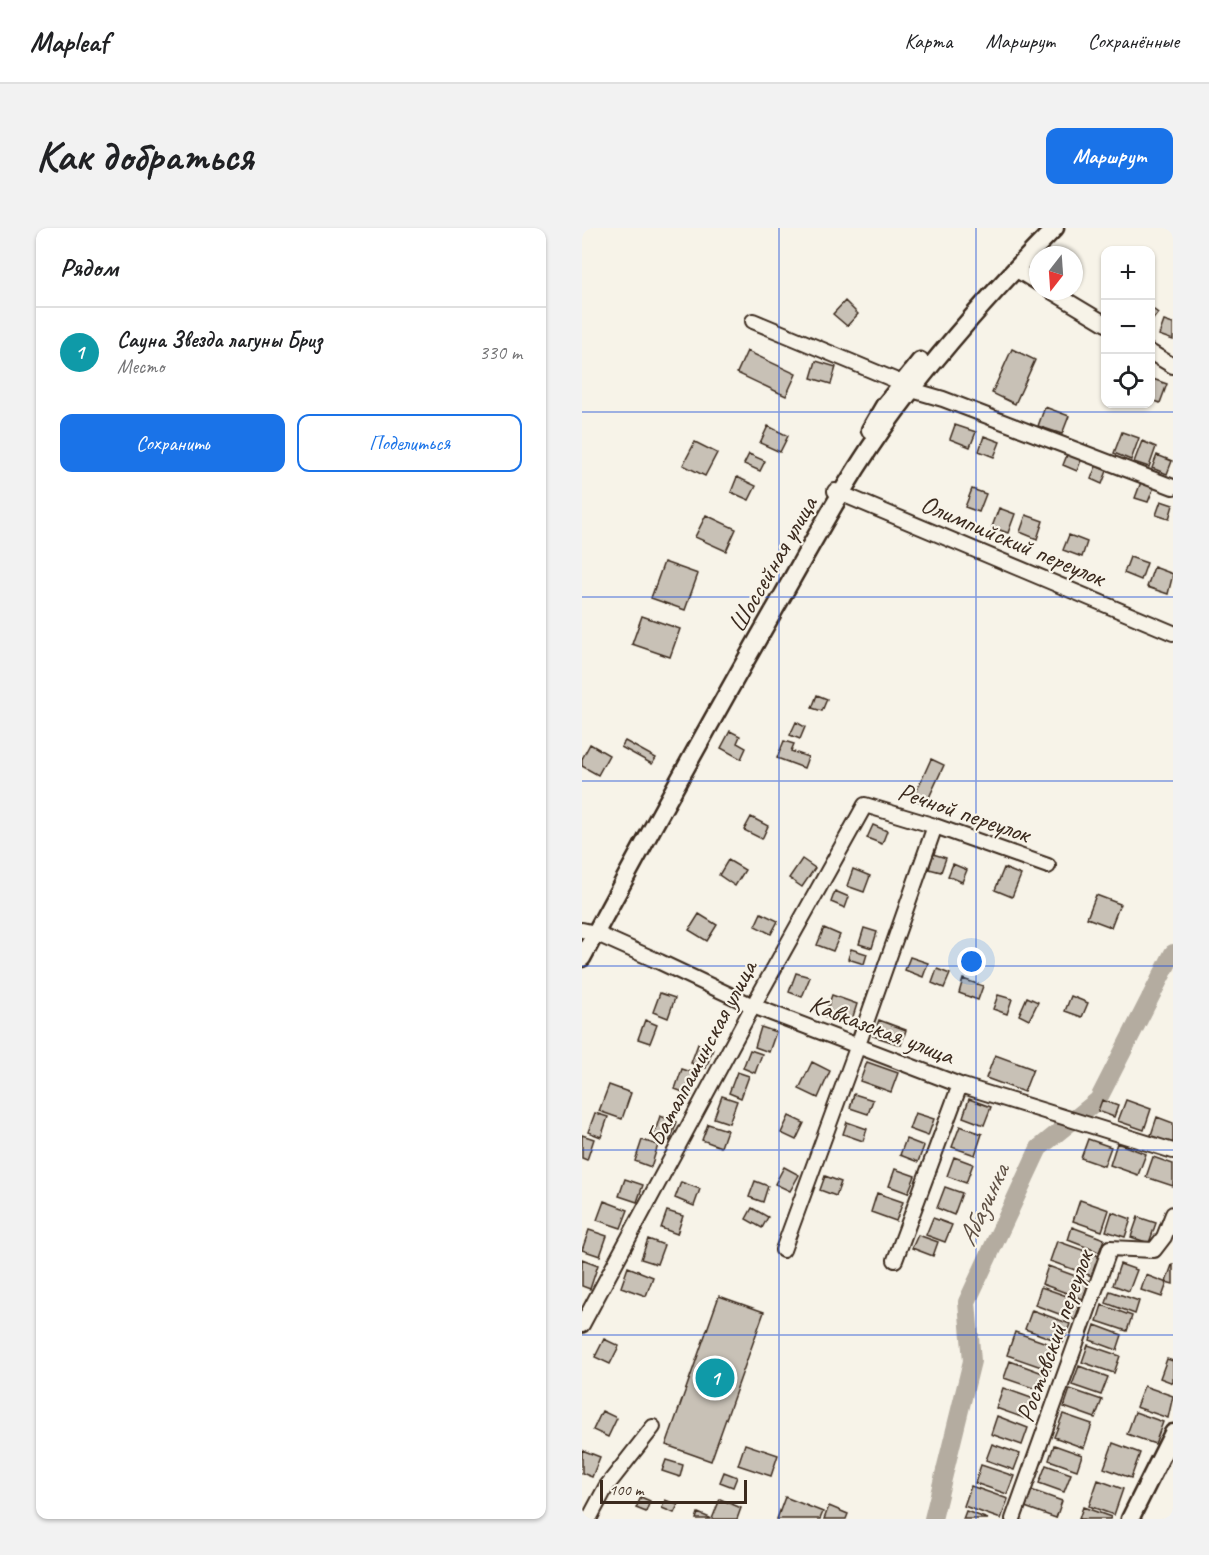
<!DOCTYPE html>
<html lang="ru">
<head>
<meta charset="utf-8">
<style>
  :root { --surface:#fff; --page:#f2f2f2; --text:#202124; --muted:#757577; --line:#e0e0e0; --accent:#1a73e8 }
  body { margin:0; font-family:Caveat,sans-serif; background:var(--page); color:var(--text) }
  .controls { position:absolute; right:18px; top:18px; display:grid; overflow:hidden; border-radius:12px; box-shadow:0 2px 4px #0004 }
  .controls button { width:54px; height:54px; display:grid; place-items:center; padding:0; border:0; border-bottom:2px solid var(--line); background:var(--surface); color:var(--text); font:30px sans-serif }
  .compass { position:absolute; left:447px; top:18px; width:54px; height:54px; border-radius:50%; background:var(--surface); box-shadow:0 2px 4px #0004; rotate:197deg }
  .scale { position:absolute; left:18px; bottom:15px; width:147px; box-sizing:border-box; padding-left:6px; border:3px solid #3b2a1e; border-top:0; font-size:16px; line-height:21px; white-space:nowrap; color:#3b2a1e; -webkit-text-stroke:4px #f7f3e8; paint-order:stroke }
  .you { position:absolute; left:390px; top:734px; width:21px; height:21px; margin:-15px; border:4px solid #fff; border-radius:50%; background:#1a73e8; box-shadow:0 0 0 9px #1a73e833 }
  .badge { display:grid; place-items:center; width:39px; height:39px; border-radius:50%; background:var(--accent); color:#fff; font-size:20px; font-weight:700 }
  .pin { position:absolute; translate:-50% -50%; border:3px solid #fff; box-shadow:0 2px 6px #0006 }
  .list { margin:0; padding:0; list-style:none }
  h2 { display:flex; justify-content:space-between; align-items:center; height:78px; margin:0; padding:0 24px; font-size:26px }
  h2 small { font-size:20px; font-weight:400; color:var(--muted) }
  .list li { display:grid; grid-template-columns:39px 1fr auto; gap:18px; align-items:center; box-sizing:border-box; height:90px; padding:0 24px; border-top:2px solid var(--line) }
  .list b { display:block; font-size:22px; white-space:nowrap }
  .list p { margin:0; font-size:20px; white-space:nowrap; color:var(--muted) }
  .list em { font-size:20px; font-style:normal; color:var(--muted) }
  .actions { display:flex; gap:12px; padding:18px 24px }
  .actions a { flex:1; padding:14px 0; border:2px solid var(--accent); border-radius:12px; text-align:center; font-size:21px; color:var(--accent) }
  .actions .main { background:var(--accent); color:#fff }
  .icon { flex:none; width:33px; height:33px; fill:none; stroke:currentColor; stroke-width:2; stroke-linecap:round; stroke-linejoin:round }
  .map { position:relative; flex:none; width:591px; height:1291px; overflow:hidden; border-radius:12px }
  header { display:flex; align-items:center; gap:36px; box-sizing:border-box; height:84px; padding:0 30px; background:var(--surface); border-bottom:2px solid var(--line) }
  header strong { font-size:28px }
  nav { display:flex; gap:33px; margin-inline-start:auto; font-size:21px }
  .intro { display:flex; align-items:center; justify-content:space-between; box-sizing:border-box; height:144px; padding:0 36px }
  h1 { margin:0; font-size:42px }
  .button { padding:15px 27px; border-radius:12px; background:var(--accent); color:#fff; font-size:21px; font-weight:700 }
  main { display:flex; gap:36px; padding:0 36px }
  aside { flex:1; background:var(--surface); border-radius:12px; box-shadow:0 2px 4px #0004 }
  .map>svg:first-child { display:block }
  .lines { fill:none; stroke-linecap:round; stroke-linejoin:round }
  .river { stroke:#b4aca0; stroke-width:18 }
  .building { fill:#c8c1b6; stroke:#3b2a1e; stroke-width:1.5 }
  .minor-casing { stroke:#3b2a1e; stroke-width:18 }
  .major-casing { stroke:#3b2a1e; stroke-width:21 }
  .minor { stroke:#f7f3e8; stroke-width:14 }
  .major { stroke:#f7f3e8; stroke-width:16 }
  .grid { fill:none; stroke:#1d4ed8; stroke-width:1.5; stroke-opacity:0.55 }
  .labels { text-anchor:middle; stroke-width:4.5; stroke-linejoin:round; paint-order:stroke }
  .street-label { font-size:26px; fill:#3b2a1e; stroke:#f7f3e8 }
  .water-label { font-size:27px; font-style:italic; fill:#5f5145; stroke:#f7f3e8 }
</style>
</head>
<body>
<header>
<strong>Mapleaf</strong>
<nav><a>Карта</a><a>Маршрут</a><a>Сохранённые</a></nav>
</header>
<div class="intro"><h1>Как добраться</h1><a class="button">Маршрут</a></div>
<main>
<aside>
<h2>Рядом<small></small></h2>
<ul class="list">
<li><span class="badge" style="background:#0f9aa8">1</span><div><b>Сауна Звезда лагуны Бриз</b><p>Место</p></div><em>330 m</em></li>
</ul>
<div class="actions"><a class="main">Сохранить</a><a>Поделиться</a></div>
</aside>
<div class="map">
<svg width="591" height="1291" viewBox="0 0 591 1291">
  <rect width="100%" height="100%" fill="#f7f3e8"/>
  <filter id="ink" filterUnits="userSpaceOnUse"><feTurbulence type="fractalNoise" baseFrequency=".0167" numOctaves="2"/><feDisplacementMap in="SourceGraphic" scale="12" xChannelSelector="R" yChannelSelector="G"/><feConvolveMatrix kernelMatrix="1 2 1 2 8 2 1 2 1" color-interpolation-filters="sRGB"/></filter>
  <g filter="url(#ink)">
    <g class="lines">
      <path class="river" d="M351 1291 390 1133 385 1074 457 920 516 872 591 725"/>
    </g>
    <path class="building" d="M263 73 276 86 265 98 251 86Z
      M568 79 576 85 568 95Z
      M582 93 591 96V112L577 107Z
      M430 121 453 132 433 176 410 165Z
      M165 123 214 146 204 168 155 145Z
      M234 133 254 139 249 156 229 150Z
      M568 150 585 156 578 175 568 171Z
      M463 179 487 188 480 206 456 198Z
      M373 197 394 204 388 219 368 211Z
      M186 198 206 208 198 224 178 215Z
      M540 204 557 210 549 232 532 225Z
      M402 208 418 214 412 229 397 223Z
      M560 213 574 219 567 239 552 234Z
      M113 214 135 225 123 248 101 237Z
      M487 222 501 227 495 243 481 237Z
      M167 226 183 233 178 243 162 236Z
      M575 227 590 233 585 246 570 240Z
      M514 238 525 243 520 256 509 251Z
      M155 249 174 258 167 272 149 264Z
      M559 254 572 259 566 274 553 270Z
      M390 261 404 266 397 284 383 279Z
      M579 273 591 277 587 291 574 287Z
      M417 280 433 286 426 305 410 299Z
      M124 287 154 301 144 323 113 309Z
      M444 287 461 293 455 311 438 304Z
      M487 307 505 314 500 329 481 322Z
      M548 329 565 335 559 352 542 345Z
      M82 334 116 346 103 382 69 370Z
      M572 339 591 346 586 366 565 359Z
      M60 388 98 401 88 429 50 416Z
      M235 467 245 471 240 483 230 480Z
      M214 494 223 499 218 511 208 507Z
      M148 503 158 508 155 515 164 520 159 531 139 520Z
      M43 513 74 530 70 536 39 519Z
      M202 513 212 516 209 523 226 529 222 540 195 530Z
      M8 516 27 527 16 547 0 538V531Z
      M349 531 362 537 344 576 331 571Z
      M169 589 186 598 180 611 162 602Z
      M291 597 305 603 300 616 285 610Z
      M351 626 364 630 359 644 347 641Z
      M220 631 233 640 220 659 207 650Z
      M146 632 163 642 153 658 137 647Z
      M371 636 385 642 380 654 366 648Z
      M422 640 439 647 430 669 413 662Z
      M271 641 288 648 282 664 265 658Z
      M253 663 267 669 263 680 249 674Z
      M514 667 538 676 529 699 505 690Z
      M179 685 196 693 189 706 173 698Z
      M117 686 135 697 125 713 107 702Z
      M242 700 258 707 251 723 235 717Z
      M282 700 295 704 290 720 277 716Z
      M269 721 285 726 282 736 266 731Z
      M328 729 346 735 341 749 323 742Z
      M355 741 368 746 362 760 350 755Z
      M214 745 228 749 220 769 207 764Z
      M381 751 401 758 396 772 377 765Z
      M78 765 93 770 86 790 71 784Z
      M250 767 275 776 268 798 242 789Z
      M416 767 430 771 425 786 411 781Z
      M489 768 506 775 500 789 483 783Z
      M445 769 456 774 447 792 437 787Z
      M63 792 75 797 68 815 56 811Z
      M297 792 324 802 319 817 291 808Z
      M179 799 194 804 187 824 173 819Z
      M116 816 131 821 124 840 109 835Z
      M168 822 180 826 173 845 161 840Z
      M413 827 451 841 442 864 404 850Z
      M230 834 248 843 236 870 217 861Z
      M285 834 316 845 309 864 278 853Z
      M100 841 116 846 109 867 93 861Z
      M155 844 167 848 159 870 147 865Z
      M27 857 49 865 40 891 17 883Z
      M272 866 291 872 286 886 268 880Z
      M140 868 155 873 147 895 132 890Z
      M387 871 409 879 402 897 381 889Z
      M520 872 536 878 532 889 516 883Z
      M544 872 569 881 562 902 536 893Z
      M13 885 26 889 19 909 6 904Z
      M333 885 352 891 346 908 327 901Z
      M78 888 95 894 88 913 72 907Z
      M207 888 222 895 214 912 199 905Z
      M575 889 591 895V918L568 910Z
      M265 894 285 901 281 913 261 906Z
      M126 896 145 902 139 919 120 912Z
      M378 898 400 906 393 927 370 919Z
      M0 907 12 911 5 932 0 930Z
      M324 911 342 918 336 934 318 927Z
      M506 911 529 919 522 938 499 930Z
      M60 912 76 917 69 939 53 933Z
      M535 915 564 926 556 947 528 937Z
      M372 929 391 936 384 955 365 948Z
      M571 929 591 936V958L564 949Z
      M202 939 217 947 208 963 193 956Z
      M313 941 333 948 326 965 307 958Z
      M243 948 259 954 254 968 238 962Z
      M43 951 61 957 55 974 37 968Z
      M173 953 186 958 181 974 167 969Z
      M99 954 118 961 112 978 93 970Z
      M363 959 380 965 372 987 355 980Z
      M295 965 321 974 314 993 289 984Z
      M498 972 527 982 520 1003 491 993Z
      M22 973 46 982 39 1000 15 992Z
      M170 980 186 989 180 1000 164 991Z
      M85 983 101 988 95 1006 79 1000Z
      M530 984 549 991 543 1009 524 1003Z
      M556 989 574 995 567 1015 549 1009Z
      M351 990 370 997 363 1014 344 1007Z
      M490 999 522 1011 517 1024 486 1012Z
      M7 1002 25 1008 18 1028 0 1022Z
      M336 1007 356 1014 351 1028 330 1020Z
      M66 1011 82 1017 75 1036 59 1031Z
      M475 1013 517 1028 510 1048 468 1033Z
      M0 1031 16 1037 8 1061 0 1058Z
      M538 1036 555 1042 547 1063 531 1057Z
      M590 1037H591V1056L584 1054Z
      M466 1038 507 1053 501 1071 460 1056Z
      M46 1039 71 1049 64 1068 39 1059Z
      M564 1047 585 1055 580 1069 559 1062Z
      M459 1059 499 1073 493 1092 453 1077Z
      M528 1063 557 1073 553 1086 524 1075Z
      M137 1068 182 1084 129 1233 84 1217Z
      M520 1077 550 1088 545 1103 515 1093Z
      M450 1082 488 1096 481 1115 443 1101Z
      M513 1097 540 1107 535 1122 508 1112Z
      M433 1104 476 1119 468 1142 425 1127Z
      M22 1111 37 1118 28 1136 13 1129Z
      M506 1117 538 1128 532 1145 500 1134Z
      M585 1131 591 1133V1155L578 1150Z
      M428 1133 466 1147 460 1163 422 1150Z
      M497 1138 526 1149 519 1167 490 1157Z
      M562 1158 591 1168 586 1190 554 1179Z
      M421 1160 452 1171 445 1191 414 1180Z
      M488 1161 520 1172 513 1190 482 1179Z
      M20 1183 35 1190 26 1209 11 1202Z
      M553 1184 581 1194 573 1216 545 1206Z
      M481 1186 510 1196 502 1220 472 1209Z
      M415 1188 446 1200 440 1217 409 1206Z
      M531 1215 558 1225 549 1250 522 1240Z
      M163 1216 196 1227 189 1248 156 1237Z
      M410 1216 438 1226 432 1242 404 1232Z
      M472 1217 500 1227 495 1242 467 1232Z
      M0 1222 18 1229 10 1249 0 1245Z
      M84 1232 101 1237 98 1249 80 1243Z
      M399 1237 432 1248 425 1266 393 1255Z
      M464 1237 489 1246 482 1264 457 1255Z
      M142 1244 155 1249 151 1259 138 1254Z
      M516 1252 541 1261 532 1287 507 1278Z
      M389 1258 426 1271 419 1291 382 1278Z
      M449 1262 480 1273 474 1290 443 1279Z
      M59 1269 68 1273 64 1284 54 1280Z
      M203 1269 241 1284 238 1291H195Z
      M138 1271 159 1280 155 1291H130Z
      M83 1272 96 1277 92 1285 80 1280Z
      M247 1278 266 1286 264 1291H242Z
      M501 1279 529 1289 528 1291H497Z
      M384 1283 406 1291H381Z
      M116 1285 128 1290V1291H114Z"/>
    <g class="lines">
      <g class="minor-casing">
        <path id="minor" d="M433 41 456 55
          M469 63 524 96
          M171 93 320 155
          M568 124 591 138
          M330 162 361 171 591 259
          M253 263 591 405
          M0 702 13 705 78 734 171 778 378 857 591 923
          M201 1022 276 817 353 598
          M313 1032 378 857
          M0 1097 171 778 283 577 353 598 466 638
          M7 1291 24 1259 71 1199
          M431 1291 528 1020 572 1022 582 1009 591 986"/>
      </g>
      <g class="major-casing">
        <path id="major" d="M288 202 302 178 338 133
          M0 730C62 615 125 500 190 386 229 318 266 247 313 184 361 119 416 58 473 0
          M548 1291 591 1205"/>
      </g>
      <use href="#minor" class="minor"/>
      <use href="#major" class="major"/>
    </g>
  </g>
  <path class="grid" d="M197 0V1291M394 0V1291M0 184H591M0 369H591M0 553H591M0 738H591M0 922H591M0 1107H591"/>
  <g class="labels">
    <g class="street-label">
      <text transform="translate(431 312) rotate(23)" y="9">Олимпийский переулок</text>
      <text transform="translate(190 336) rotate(-60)" y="9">Шоссейная улица</text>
      <text transform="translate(382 584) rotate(19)" y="9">Речной переулок</text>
      <text transform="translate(300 801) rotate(21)" y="9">Кавказская улица</text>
      <text transform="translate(119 825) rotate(-62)" y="9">Баталпашинская улица</text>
      <text transform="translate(472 1108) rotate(-70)" y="9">Ростовский переулок</text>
    </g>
    <g class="water-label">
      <text transform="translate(401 977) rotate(-65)" y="9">Абазинка</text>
    </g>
  </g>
</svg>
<div class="controls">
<button>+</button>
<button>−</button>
<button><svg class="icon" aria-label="locate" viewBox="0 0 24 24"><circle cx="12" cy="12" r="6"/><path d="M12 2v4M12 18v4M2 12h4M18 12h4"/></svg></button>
</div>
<svg class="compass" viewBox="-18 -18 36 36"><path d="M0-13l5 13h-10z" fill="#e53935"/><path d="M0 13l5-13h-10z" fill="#757577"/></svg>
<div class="scale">100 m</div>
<div class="you"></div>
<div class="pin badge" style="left:133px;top:1150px;background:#0f9aa8">1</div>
</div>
</main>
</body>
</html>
